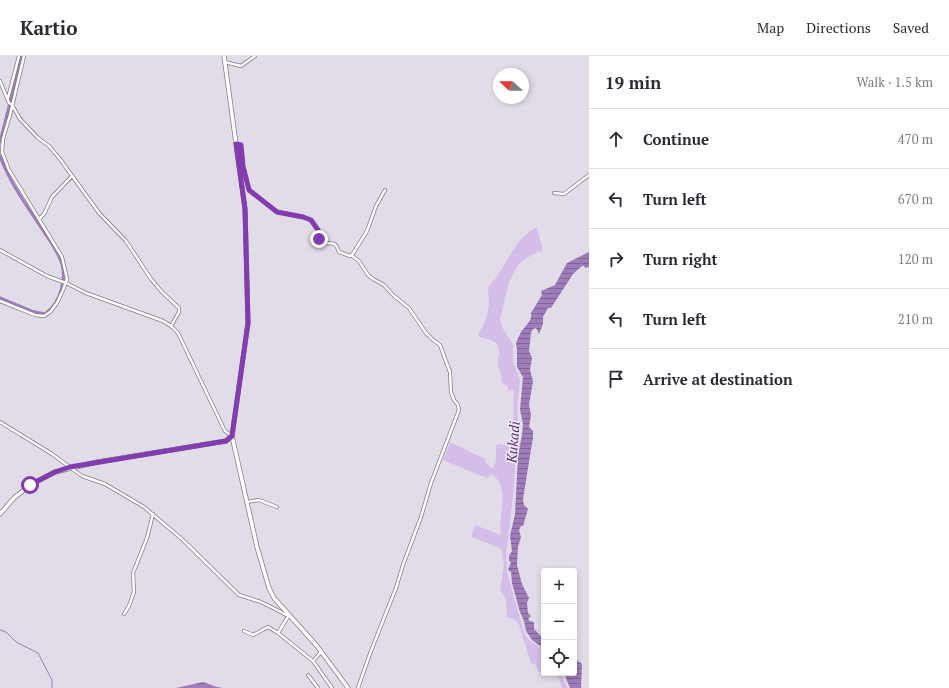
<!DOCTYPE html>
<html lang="en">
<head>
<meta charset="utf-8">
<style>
  :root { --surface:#fff; --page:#f7f7f7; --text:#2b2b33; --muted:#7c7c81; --line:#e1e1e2 }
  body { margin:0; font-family:"PT Serif",serif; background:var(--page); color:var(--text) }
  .controls { position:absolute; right:12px; bottom:12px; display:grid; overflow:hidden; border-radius:4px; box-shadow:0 2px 6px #0003 }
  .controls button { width:36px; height:36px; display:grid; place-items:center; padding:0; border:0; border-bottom:1px solid var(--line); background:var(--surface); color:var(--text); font:20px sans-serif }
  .compass { position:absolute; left:493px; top:12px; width:36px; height:36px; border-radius:50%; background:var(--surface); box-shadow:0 2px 6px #0003; rotate:291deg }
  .stop { position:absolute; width:12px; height:12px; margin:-9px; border:3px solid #823caf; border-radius:50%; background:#fff }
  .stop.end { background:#823caf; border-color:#fff; box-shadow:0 1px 4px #0008 }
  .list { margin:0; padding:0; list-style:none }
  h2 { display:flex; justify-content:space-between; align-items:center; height:52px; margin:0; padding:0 16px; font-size:17px }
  h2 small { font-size:13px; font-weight:400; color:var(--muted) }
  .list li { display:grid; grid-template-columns:26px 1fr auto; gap:12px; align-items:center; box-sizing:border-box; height:60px; padding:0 16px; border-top:1px solid var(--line) }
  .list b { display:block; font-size:15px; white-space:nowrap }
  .list em { font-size:13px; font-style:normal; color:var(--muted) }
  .icon { flex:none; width:22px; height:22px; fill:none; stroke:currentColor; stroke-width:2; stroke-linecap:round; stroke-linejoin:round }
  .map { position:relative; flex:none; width:589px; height:632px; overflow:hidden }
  header { display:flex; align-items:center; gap:24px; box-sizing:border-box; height:56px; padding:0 20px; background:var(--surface); border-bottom:1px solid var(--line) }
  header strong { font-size:19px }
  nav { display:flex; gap:22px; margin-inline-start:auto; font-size:14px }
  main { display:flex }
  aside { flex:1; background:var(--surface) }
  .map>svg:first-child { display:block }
  .green { fill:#d4bde9 }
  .water { fill:url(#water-rules) }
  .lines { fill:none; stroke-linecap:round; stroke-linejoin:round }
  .stream { stroke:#9e7cba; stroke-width:1 }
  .canal { stroke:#9e7cba; stroke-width:3 }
  .street-casing { stroke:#817b86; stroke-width:4 }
  .secondary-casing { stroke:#817b86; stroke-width:5 }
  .street { stroke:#fff; stroke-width:2.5 }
  .secondary { stroke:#fff; stroke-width:3.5 }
  .route { stroke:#823caf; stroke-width:5 }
  .labels { text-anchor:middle; stroke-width:3; stroke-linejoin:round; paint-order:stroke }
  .water-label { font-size:14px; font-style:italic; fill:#5b2e7a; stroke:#f0eaf5 }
</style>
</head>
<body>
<header>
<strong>Kartio</strong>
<nav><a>Map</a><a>Directions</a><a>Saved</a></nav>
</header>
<main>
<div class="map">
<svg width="589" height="632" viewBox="0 0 589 632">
  <defs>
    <pattern id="water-rules" width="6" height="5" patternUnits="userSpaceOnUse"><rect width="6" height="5" fill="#9e7cba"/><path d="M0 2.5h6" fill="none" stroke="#806496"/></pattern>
  </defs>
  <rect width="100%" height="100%" fill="#e2dce8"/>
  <path class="green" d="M535 172H537L543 195 537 196 522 205 518 209 509 226 500 264 503 273 513 288V306L520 324 517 351 518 367 516 387 514 431 506 499 507 516 524 577 529 584 544 595V617H545L538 615 536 609 531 607 519 569 515 564 507 561 506 543 500 534 504 510 502 497 500 492 471 481 475 469 501 479C497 459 512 431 491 418L488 422 484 421 443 404 450 386 485 403 486 407 493 413 496 405V390L499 388 506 390C517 381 512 349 514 335L513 334 508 335V330L503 327 501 325C503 314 498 315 498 307 497 302 500 298 499 294 497 284 490 283 482 282L478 279C485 267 489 258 489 244 489 241 488 238 488 235 488 229 494 225 497 220 510 202 515 184 535 172Z
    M552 617H561L567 632H562L559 622Z"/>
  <path class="water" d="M589 196V211L585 212 584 210H582L573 218 551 252H548L543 261V268L539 278 536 272 533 273 531 277 529 295 532 302 530 314 533 325 529 349 531 359 529 371 533 375V381L523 443 524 449 528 453 523 470H521L519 474 521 481 518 491 517 509 522 528 529 542 527 547 528 557 531 560 528 563 530 565 534 566V573L540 579 544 581V593L532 584 526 575 524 565 520 556 512 527 511 516 508 514 511 506 509 505V500L512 495 510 480 515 458 518 400 522 379 523 368 520 354 523 321 517 311V293L516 288C517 284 519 280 521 276 525 270 533 264 531 257L542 239 541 235 555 229 567 207Z
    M574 602 582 608 581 631 582 632H570L564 617H574Z
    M203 626 217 631 223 632H176Z"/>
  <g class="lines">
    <path class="stream" d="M0 574 6 576 16 586 38 597 52 624V632"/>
    <path class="canal" d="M0 86 22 0
      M0 100C9 126 29 153 44 176 50 185 56 193 60 203 68 220 61 247 45 258L31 255 0 242"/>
    <g class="street-casing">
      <path id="street" d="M225 6 241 10 255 0
        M0 25 9 47 12 49 20 63 38 82 49 90 60 103 99 157 126 185 151 223 162 236 179 252V256L171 270
        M8 42 19 0
        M236 88 241 89 243 110 249 134 277 156 303 161 311 164 318 174 319 183 324 187C334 188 335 185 339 196L350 200 352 199 367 175 376 150 385 134
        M554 137 564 138 589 119
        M39 163 44 158 52 141 72 120
        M0 194 47 220 66 227 86 237 163 265 171 270 178 277 223 371 225 375 232 380
        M351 199 359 205 368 219 373 223 384 229 393 239 409 252 426 277 432 283 440 289 450 316 451 336 454 344 458 349 459 354 431 427 421 461 403 509 396 532 371 595 358 632
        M0 245 35 259 44 260 50 256 57 247 63 234 67 223 62 201 9 114 2 96 3 83 10 59 24 0
        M0 366 52 398 82 420 105 428 144 451 183 484 239 539 261 546 279 555 288 560
        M247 446 259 444 277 451
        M124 558 129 550 134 536 133 517 147 482 153 458
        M289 559 278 577 313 605
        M244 575 253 579 268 571 278 577
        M321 596 313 605 332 632
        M308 619 318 632"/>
    </g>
    <g class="secondary-casing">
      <path id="secondary" d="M232 380 257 491 269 532 274 542 317 590 348 632
        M0 458 14 442 30 429 55 416 97 406 226 385 232 380 248 267 247 226 245 153 224 0"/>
    </g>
    <use href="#street" class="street"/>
    <use href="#secondary" class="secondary"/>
  </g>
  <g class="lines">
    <path class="route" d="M30 429 55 416 70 411 226 385 232 380 248 267 245 153 236 88 241 89 243 110 249 134 277 156 303 161 311 164 318 174 319 183"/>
  </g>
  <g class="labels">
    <g class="water-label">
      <text transform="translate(513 386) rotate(-85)" y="5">Kukadi</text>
    </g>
  </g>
</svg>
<div class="controls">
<button>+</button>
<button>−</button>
<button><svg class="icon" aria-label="locate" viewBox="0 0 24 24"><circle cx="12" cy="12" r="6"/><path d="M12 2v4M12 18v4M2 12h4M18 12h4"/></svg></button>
</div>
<svg class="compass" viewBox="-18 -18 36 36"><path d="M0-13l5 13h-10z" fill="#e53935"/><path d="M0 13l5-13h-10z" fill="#7c7c81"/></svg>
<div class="stop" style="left:30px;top:429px"></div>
<div class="stop end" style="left:319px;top:183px"></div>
</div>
<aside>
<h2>19 min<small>Walk · 1.5 km</small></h2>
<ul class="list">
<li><svg class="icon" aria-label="ahead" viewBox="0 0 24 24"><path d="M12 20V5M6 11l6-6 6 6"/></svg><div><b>Continue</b></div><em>470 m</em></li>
<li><svg class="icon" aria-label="left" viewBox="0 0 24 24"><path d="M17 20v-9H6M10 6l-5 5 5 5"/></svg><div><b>Turn left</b></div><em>670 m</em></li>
<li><svg class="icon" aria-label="right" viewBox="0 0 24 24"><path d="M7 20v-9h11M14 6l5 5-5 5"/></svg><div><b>Turn right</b></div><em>120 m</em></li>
<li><svg class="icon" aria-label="left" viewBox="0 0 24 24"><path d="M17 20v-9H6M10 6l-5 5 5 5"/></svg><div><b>Turn left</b></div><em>210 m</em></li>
<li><svg class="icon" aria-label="arrive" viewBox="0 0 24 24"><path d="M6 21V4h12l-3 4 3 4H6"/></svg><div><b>Arrive at destination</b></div></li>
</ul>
</aside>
</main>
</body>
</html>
